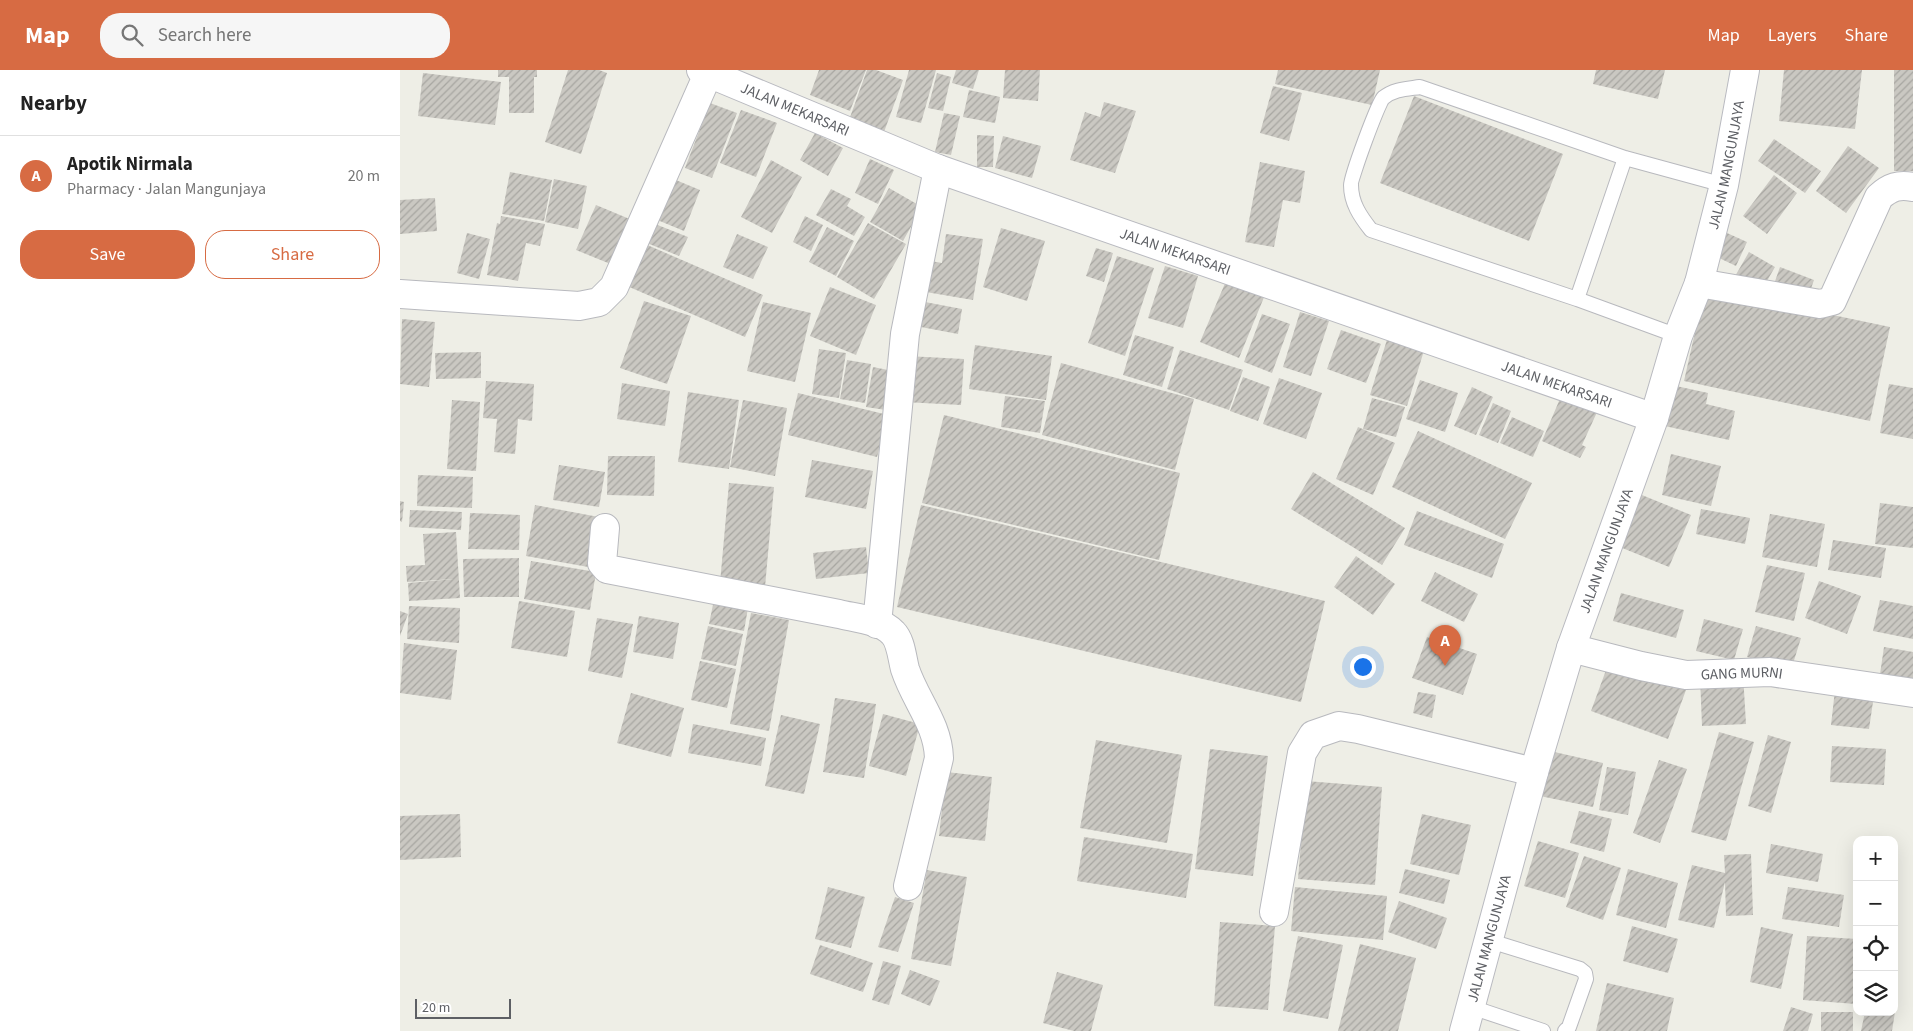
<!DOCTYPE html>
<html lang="en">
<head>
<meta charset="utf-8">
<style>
  :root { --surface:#fff; --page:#f6f6f6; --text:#222; --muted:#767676; --line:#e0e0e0; --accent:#d76b43 }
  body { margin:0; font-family:"Source Sans 3",sans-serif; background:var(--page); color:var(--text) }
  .controls { position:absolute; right:15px; bottom:15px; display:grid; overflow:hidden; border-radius:10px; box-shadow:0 5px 20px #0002 }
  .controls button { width:45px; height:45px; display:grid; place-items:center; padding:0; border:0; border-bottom:1px solid var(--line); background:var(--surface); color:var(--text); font:25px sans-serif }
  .scale { position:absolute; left:15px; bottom:12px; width:96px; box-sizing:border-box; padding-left:5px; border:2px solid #5d5f64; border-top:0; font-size:14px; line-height:18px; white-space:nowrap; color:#5d5f64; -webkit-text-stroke:4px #fff; paint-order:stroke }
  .you { position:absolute; left:962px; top:596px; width:18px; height:18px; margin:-12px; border:4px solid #fff; border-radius:50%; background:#1a73e8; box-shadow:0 0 0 8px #1a73e833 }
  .badge { display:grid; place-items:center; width:32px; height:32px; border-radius:50%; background:var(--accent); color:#fff; font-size:16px; font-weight:700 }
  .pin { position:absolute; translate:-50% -41px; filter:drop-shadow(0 1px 2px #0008) }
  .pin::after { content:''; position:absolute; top:26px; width:18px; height:15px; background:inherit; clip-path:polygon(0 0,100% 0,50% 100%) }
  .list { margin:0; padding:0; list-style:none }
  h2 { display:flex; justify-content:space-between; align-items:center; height:65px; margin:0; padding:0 20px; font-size:21px }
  h2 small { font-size:16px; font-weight:400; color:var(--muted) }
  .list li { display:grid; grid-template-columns:32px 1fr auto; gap:15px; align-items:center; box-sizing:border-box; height:80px; padding:0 20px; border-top:1px solid var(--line) }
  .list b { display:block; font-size:19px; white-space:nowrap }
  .list p { margin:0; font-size:16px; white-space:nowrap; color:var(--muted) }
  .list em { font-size:16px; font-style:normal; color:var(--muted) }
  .actions { display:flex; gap:10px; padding:15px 20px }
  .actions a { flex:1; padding:11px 0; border:1px solid var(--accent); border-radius:20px; text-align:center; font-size:18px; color:var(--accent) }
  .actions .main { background:var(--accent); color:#fff }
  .icon { flex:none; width:28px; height:28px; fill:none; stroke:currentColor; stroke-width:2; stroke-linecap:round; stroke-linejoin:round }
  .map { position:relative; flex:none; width:1513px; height:961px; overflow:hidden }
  header { display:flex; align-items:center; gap:30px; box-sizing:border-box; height:70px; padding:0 25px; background:var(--accent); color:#fff }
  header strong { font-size:24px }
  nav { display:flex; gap:28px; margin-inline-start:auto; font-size:18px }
  .search { width:350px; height:45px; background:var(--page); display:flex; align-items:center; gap:12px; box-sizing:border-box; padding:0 18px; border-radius:20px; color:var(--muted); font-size:19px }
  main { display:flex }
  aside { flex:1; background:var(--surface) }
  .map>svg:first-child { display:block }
  .building { fill:url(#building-hatch) }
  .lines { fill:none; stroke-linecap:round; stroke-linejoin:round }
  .lane-casing { stroke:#b8b9be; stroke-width:16 }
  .street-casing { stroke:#b8b9be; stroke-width:30 }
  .secondary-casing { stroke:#b9bac0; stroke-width:30 }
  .lane { stroke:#fff; stroke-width:14 }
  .street { stroke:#fff; stroke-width:28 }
  .secondary { stroke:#fff; stroke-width:28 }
  .labels { text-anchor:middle; stroke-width:4.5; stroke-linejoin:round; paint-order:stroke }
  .street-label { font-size:15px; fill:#5d5f64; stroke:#fff }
</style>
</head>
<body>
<header>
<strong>Map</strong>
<div class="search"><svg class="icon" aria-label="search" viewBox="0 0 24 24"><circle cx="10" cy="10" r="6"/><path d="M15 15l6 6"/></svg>Search here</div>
<nav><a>Map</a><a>Layers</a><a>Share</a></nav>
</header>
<main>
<aside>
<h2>Nearby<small></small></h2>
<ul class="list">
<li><span class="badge">A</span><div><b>Apotik Nirmala</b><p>Pharmacy · Jalan Mangunjaya</p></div><em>20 m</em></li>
</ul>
<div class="actions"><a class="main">Save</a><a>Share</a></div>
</aside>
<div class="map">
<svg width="1513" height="961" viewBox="0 0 1513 961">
  <defs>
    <pattern id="building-hatch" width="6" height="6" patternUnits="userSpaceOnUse" patternTransform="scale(1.25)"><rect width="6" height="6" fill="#cac8c2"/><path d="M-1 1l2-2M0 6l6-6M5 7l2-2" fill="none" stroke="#a7a6a1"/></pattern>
  </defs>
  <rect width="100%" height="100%" fill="#eeeee6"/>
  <path class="building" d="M98 0H137V7H134V43H109V7H98Z
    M168 0H199L207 3 181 84 145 72Z
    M419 0H466L450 41 410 25Z
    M467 0H476L503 10 484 62 449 50Z
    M509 0H536L521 53 496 47Z
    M556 0H579L573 19 552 13Z
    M605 0H640L638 31 603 28Z
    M878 0H980L972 35 875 14Z
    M1196 0H1265L1258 29 1193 14Z
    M1384 0H1462L1455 59 1379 51Z
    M1494 0H1513V101H1494Z
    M23 3 101 12 95 55 18 46Z
    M537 3 551 7 543 41 528 38Z
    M873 16 902 23 889 71 860 63Z
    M569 20 600 27 595 53 563 47Z
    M1014 26 1163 84 1129 171 980 113Z
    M704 32 736 41 715 103 670 90 685 42 700 47Z
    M310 33 337 43 312 108 285 98Z
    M341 40 377 53 356 107 320 93Z
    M544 43 560 46 551 85 535 82Z
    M415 63 443 78 428 106 400 90Z
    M577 65 594 66 593 97H577Z
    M603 66 641 76 632 108 595 98Z
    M1374 69 1421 101 1405 123 1358 91Z
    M1448 76 1479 98 1446 143 1416 121Z
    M470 89 494 100 478 134 455 123Z
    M371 90 402 107 372 163 341 147Z
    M860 92 905 101 900 133 883 130 874 177 845 172Z
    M110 102 152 110 144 151 102 144Z
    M1374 105 1397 123 1367 164 1343 146Z
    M271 108 300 120 284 161 255 149Z
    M154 109 187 116 178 159 145 152Z
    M489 118 522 137 503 171 470 152Z
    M431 119 451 129 447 136 465 147 454 166 416 145Z
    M35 128 37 161 0 164V130Z
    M196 135 232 150 213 195 176 180Z
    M101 146 145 154 140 176 126 173 118 211 87 205 97 153 100 154Z
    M405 146 423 155 411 181 393 172Z
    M250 152 288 167 279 186 242 171Z
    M468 153 506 174 474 229 437 207Z
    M427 157 454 171 436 206 409 192Z
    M601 158 645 171 627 231 583 217Z
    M67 163 90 169 79 209 57 203Z
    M1327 163 1347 172 1336 196 1317 187Z
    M337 164 368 177 353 209 323 197Z
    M546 164 583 169 573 230 520 221 525 190 542 193Z
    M245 174 363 225 345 267 227 216Z
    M696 178 713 183 704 212 686 206Z
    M1349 182 1375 197 1360 223 1334 208Z
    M717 186 754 198 725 286 688 273Z
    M765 196 798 206 783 258 748 248Z
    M1380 197 1414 210 1407 230 1373 217Z
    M829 204 867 220 839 288 800 272Z
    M430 217 476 235 456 285 410 266Z
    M1305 218 1490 257 1470 351 1284 311Z
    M244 231 291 246 267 314 220 298Z
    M363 232 411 243 395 312 347 301Z
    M525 232 562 239 558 264 521 257Z
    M900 242 929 251 911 306 883 297Z
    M862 244 890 254 872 303 844 292Z
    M2 249 35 252 29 317 0 314Z
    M941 260 981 274 966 313 927 299Z
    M989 263 1026 274 1007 336 970 325Z
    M735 265 774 277 762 317 723 305Z
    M575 275 652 286 646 330 569 319Z
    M419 279 446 283 439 328 412 324Z
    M780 280 843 300 829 340 767 319Z
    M81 282V308L36 309 35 283Z
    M507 286 564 289 561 335 504 332Z
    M447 290 471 294 465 333 440 329Z
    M661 293 794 329 775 400 642 365Z
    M473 297 493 301 486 340 466 337Z
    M843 307 870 317 858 351 830 341Z
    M879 308 922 323 906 369 863 354Z
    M1020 310 1058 323 1045 362 1006 349Z
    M86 311 134 314 132 351 118 349 115 384 94 382 97 349 83 348Z
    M222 313 270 321 265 356 217 349Z
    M1267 314 1308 323 1306 334 1335 341 1329 370 1260 355Z
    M1489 314 1513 318V369L1480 363Z
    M1072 317 1093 327 1076 365 1054 356Z
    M288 322 339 330 329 399 278 392Z
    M398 323 488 345 477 387 388 365Z
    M1162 324 1198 340 1182 375 1186 377 1180 388 1142 371Z
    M605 326 645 331 640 363 601 357Z
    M972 328 1005 337 996 367 963 359Z
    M52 330 80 332 76 401 47 399Z
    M343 330 387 338 375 406 330 397Z
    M1093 333 1111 341 1098 373 1079 365Z
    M544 345 780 403 759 490 522 433Z
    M1112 347 1144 361 1133 387 1100 373Z
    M958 357 995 373 973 425 936 409Z
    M1018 361 1132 413 1105 469 992 417Z
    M1271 384 1321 396 1311 436 1262 425Z
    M208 386H255L254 426 207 425Z
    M412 390 473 401 466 439 405 427Z
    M159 395 205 402 199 437 153 430Z
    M913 402 1005 458 982 495 891 439Z
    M18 405 73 407 72 438 17 436Z
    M329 413 374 417 365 517 320 513Z
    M1237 423 1291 445 1269 497 1215 475Z
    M0 431 4 432 2 452 0 451Z
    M1480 433 1513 437V478L1475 474Z
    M135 435 204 448 194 498 126 486Z
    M521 435 925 531 901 632 497 537Z
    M1301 439 1350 448 1345 474 1296 464Z
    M10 440 62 442 61 460 9 457Z
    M1017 441 1104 474 1092 508 1004 475Z
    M70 443 120 445 119 480 68 479Z
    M1370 444 1425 454 1417 497 1362 487Z
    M56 462 60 528 9 531 8 513 54 509 7 512 6 496 25 495 23 464Z
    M1433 470 1486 478 1481 508 1428 500Z
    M466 477 469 503 416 509 413 483Z
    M956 486 995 514 973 545 934 517Z
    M119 488V527H64L63 489Z
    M131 491 196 502 190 540 124 529Z
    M1367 495 1405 503 1394 551 1355 542Z
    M1035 502 1078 524 1064 552 1021 531Z
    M1419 511 1461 526 1447 564 1405 548Z
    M1221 523 1284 540 1276 568 1213 551Z
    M315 525 349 532 344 561 309 554Z
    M1480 530 1513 536V569L1473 561Z
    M119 531 175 541 167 587 111 578Z
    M9 536 60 538 59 573 7 569Z
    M0 541 8 544 0 566Z
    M351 543 389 550 369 661 330 654Z
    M239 546 279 553 273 589 233 582Z
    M197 548 233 554 222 608 188 601Z
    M1304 549 1343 559 1334 590 1296 581Z
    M308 556 343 564 336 596 301 589Z
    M1356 556 1401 568 1391 600 1347 587Z
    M1027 567 1077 584 1063 625 1012 608Z
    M4 573 57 580 51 630 0 623Z
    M1484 577 1513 582V617L1479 611Z
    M300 591 336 599 327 638 291 630Z
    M1209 592 1286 620 1268 669 1191 641Z
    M1343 604 1346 654 1302 656 1300 606Z
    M1435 620 1474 625 1469 659 1431 655Z
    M1018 622 1036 625 1032 648 1013 643Z
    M231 623 284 638 271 687 217 673Z
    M435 628 476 634 464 708 423 702Z
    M483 644 520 654 506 706 469 696Z
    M381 645 420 654 404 724 365 716Z
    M293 654 366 668 361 696 288 683Z
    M1319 662 1354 672 1326 771 1291 762Z
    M1368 665 1391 672 1371 743 1348 736Z
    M696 670 782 685 767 773 680 758Z
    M1432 676 1486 679 1484 715 1430 712Z
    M810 679 868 686 853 806 795 799Z
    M1150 681 1203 693 1193 737 1140 726Z
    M1259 690 1287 699 1260 773 1233 763Z
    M1207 697 1236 702 1228 745 1199 740Z
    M546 702 592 707 585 771 539 766Z
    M906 711 982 717 975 815 898 809Z
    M1179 741 1212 749 1204 782 1170 773Z
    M60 744 61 787 0 790V746Z
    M1022 744 1071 755 1059 805 1010 794Z
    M684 767 793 784 786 828 677 811Z
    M1138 771 1179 783 1165 828 1124 816Z
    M1371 774 1423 784 1418 812 1366 803Z
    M1351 784 1353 845 1326 846 1325 812 1314 858 1278 850 1292 795 1325 803 1324 785Z
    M1184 786 1221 798 1203 850 1166 837Z
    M1005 799 1050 810 1044 834 999 823Z
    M1228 799 1278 813 1266 858 1216 845Z
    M527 800 567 807 551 896 511 889Z
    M428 817 465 827 451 878 415 869Z
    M895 817 987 826 983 870 891 861Z
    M1388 817 1444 825 1439 857 1382 849Z
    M495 827 514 833 498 882 478 877Z
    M999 831 1047 848 1036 879 988 862Z
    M820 852 875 856 868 940 814 936Z
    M1232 856 1278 869 1268 903 1223 891Z
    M1361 857 1393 864 1381 919 1350 912Z
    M898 866 943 875 928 949 883 941Z
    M1407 866 1457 869 1456 934 1403 930Z
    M960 874 1016 888 998 961H938Z
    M420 875 473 893 463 922 410 904Z
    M483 891 501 896 489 935 472 930Z
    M510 900 540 911 530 936 501 924Z
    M657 902 703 915 691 961H674L643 953Z
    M1207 913 1274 928 1267 961H1196Z
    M1391 937 1413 944 1408 961H1383Z
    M1421 942H1453V961H1421Z
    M1465 942H1495L1492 961H1461Z"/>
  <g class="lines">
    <g class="lane-casing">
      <path id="lane" d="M1177 229 1225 88
        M1278 266 1177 229 971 160C960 146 951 133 951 115 950 109 979 31 983 28 994 19 1006 19 1020 17L1225 88 1324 115
        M1090 871 1180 899 1185 903 1186 909 1169 957 1165 961
        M1071 937 1143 961"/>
    </g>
    <g class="street-casing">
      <g id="street">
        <path d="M1299 213 1420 234 1432 231 1479 127C1490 117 1499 114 1513 117"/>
        <path d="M0 224 179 236 199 232 214 217 308 4"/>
        <path d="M205 458 202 493 207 499 439 544C455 548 481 550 493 563 501 571 502 588 505 599 515 630 538 654 539 688L508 816"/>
        <path d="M477 554 505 264 538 99"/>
        <path id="s1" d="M1171 578 1241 596 1286 605 1370 602 1513 623"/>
        <path d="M874 842 902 683 913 665 939 656 958 659 1134 702"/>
      </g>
    </g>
    <g class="secondary-casing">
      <g id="secondary">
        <path id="s2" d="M301 0 538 99 1254 348"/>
        <path id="s3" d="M1064 961 1134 702 1171 578 1254 348 1278 266 1299 213 1324 115 1345 0"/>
      </g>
    </g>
    <use href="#lane" class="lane"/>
    <use href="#street" class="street"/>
    <use href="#secondary" class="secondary"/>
  </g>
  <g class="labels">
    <g class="street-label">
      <text dy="5" stroke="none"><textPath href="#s2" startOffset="102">JALAN MEKARSARI</textPath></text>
      <text dy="5" stroke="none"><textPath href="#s3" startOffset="906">JALAN MANGUNJAYA</textPath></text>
      <text dy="5" stroke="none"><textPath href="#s2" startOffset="508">JALAN MEKARSARI</textPath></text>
      <text dy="5" stroke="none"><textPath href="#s2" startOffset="912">JALAN MEKARSARI</textPath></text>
      <text dy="5" stroke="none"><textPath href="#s3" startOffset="501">JALAN MANGUNJAYA</textPath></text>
      <text dy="5" stroke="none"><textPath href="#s1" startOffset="174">GANG MURNI</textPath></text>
      <text dy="5" stroke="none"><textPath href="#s3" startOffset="96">JALAN MANGUNJAYA</textPath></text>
    </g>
  </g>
</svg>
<div class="controls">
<button>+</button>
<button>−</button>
<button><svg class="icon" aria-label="locate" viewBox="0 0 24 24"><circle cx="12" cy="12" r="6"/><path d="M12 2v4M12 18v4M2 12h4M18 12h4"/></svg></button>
<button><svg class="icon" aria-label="layers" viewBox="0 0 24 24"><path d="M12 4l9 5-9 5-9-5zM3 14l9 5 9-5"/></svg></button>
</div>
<div class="scale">20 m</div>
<div class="you"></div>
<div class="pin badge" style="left:1045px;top:596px">A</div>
</div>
</main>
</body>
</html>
